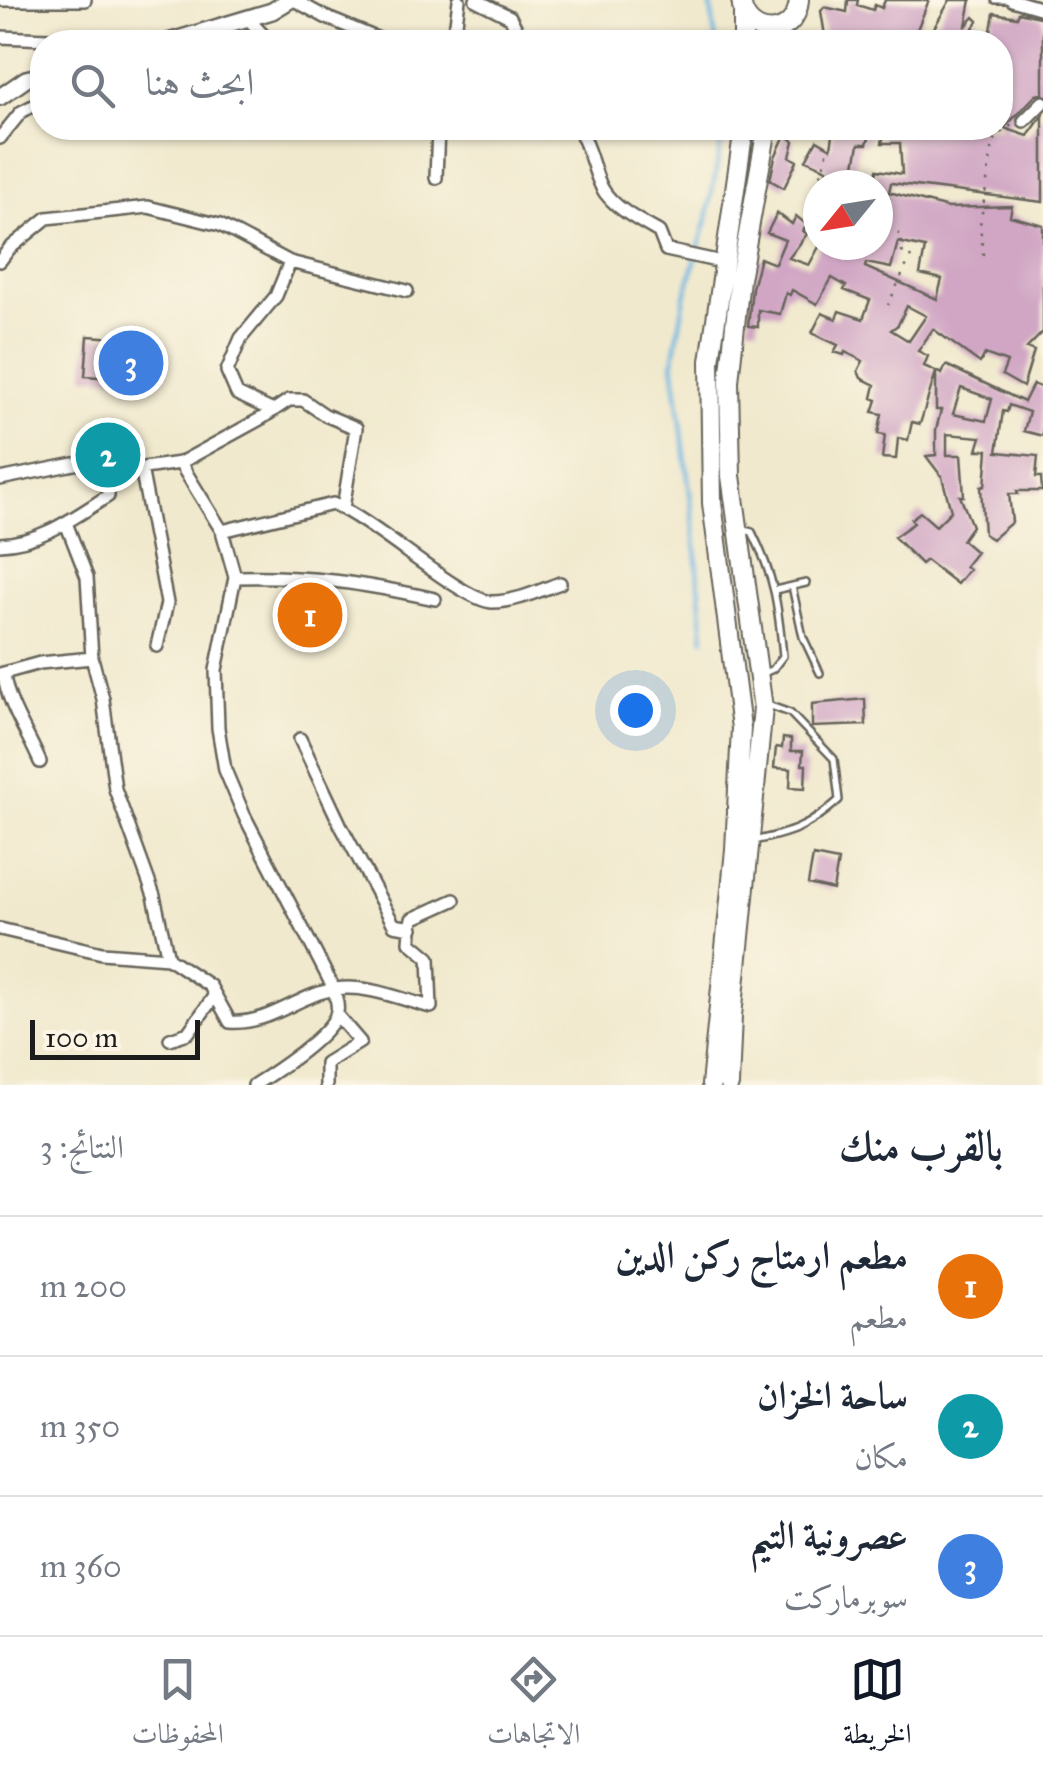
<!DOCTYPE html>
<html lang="ar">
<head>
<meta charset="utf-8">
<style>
  :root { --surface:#fff; --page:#f2f2f3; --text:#1f2937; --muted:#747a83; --line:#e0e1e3; --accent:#111827 }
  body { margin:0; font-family:"IM FELL Great Primer",Amiri,serif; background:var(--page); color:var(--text); direction:rtl }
  .compass { position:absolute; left:803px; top:170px; width:90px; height:90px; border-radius:50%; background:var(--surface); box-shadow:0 2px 8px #0004; rotate:240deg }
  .scale { position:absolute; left:30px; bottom:25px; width:170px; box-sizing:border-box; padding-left:10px; border:5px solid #1c1c1c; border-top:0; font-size:28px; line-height:35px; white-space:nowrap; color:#1c1c1c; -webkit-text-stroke:8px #fcf5e5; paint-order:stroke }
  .you { position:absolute; left:635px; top:710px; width:35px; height:35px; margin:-25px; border:8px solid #fff; border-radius:50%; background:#1a73e8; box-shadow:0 0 0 15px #1a73e833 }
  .badge { display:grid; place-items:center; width:65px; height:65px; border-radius:50%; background:var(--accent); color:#fff; font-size:32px; font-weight:700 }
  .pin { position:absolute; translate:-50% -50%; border:5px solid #fff; box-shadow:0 2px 10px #0006 }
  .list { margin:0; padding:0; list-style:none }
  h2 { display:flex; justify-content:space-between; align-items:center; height:130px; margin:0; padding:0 40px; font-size:42px }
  h2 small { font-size:32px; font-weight:400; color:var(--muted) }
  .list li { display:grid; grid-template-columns:65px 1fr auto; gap:30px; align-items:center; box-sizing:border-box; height:140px; padding:0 40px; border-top:2px solid var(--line) }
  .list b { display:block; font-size:38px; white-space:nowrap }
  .list p { margin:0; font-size:32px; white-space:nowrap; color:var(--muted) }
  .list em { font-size:32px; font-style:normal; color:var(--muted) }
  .icon { flex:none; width:55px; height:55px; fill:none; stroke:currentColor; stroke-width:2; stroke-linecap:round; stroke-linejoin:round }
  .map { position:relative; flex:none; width:1043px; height:1085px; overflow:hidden; direction:ltr }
  .search { position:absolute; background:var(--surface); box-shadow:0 2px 8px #0004; left:30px; right:30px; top:30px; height:110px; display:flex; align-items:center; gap:25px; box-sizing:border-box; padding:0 35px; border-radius:40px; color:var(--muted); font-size:38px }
  .sheet { height:550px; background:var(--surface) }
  nav { display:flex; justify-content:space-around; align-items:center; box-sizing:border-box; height:140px; border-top:2px solid var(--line); background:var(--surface); font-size:28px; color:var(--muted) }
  nav a { display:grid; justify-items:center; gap:5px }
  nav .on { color:var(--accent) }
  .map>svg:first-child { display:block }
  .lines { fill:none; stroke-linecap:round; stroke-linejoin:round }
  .stream { stroke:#6bb5e3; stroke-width:4 }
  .building { fill:#d0a6c4; fill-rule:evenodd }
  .lane-casing { stroke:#66645a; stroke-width:10 }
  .street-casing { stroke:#66645a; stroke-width:16 }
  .secondary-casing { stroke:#66645a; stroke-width:20 }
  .primary-casing { stroke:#66645a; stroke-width:22 }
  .path { stroke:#66645a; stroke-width:2.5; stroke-dasharray:2.5 8; stroke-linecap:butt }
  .lane { stroke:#fff; stroke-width:5 }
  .street { stroke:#fff; stroke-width:11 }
  .secondary { stroke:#fff; stroke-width:15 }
  .primary { stroke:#fff; stroke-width:18 }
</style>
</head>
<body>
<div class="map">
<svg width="1043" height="1085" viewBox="0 0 1043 1085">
  <rect width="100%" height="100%" fill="#fcf5e5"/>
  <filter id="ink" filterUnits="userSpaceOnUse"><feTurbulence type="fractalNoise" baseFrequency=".01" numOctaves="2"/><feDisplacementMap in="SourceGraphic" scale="20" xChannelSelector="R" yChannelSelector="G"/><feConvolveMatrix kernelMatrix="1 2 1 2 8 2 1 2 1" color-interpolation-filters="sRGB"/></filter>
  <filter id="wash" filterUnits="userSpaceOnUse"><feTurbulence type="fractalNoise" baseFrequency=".0048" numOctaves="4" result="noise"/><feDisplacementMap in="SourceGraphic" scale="40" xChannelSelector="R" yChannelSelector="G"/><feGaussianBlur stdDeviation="2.25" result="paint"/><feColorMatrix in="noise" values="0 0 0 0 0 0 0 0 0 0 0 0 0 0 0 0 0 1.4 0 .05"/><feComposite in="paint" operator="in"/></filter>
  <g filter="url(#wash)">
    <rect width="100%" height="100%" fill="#f0e9cd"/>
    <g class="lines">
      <path class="stream" d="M710 0 716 42
        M704 639 693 516 673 362 685 296 707 219 724 128"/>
    </g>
    <g id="blocks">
      <path class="building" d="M848 0H858L857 5 873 10 875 5 882 8 885 0H929L912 42H826L821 11 824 7 847 12Z
        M950 0H971L966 26 974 17 978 21 964 42H926Z
        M1019 12 1043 18V93L1036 95 1004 128 1028 136 1043 115V202L891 183 889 192 948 208 1012 206 1010 216 1043 225V332L1027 348 1034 351 1023 387 1002 375 1007 362 985 354 980 363 933 329 918 351 928 356 924 366 942 374 946 365 1024 402 1033 384 1043 388V436L1024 431 1029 412 1009 405 1007 412 1003 411 997 452 1038 456 1036 477H1041L1042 491H1017L1018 494H1009L1012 522 992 539 984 534 981 487 985 486 988 450H977L981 437 947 434V455H961L964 496H960L972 526 962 540 976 552 965 566 969 569 957 584 926 560 921 564 894 537 914 523 911 519 920 512 936 526 951 511 942 477 926 456 936 455V430L941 410H936V372L920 424 912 422 908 440 898 438 896 459 882 458 885 435 878 434 882 414 873 412 877 400 872 398 875 385 861 378 858 371 863 361 845 352 844 355 834 352 838 345 812 333 822 313 836 319 839 311 863 319 870 300 844 290 846 286 832 278 817 304 792 290 790 295 786 293 780 314 758 310V327L748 326 752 288 760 258 775 264 785 240 767 233 777 213 792 224 796 216 807 225 803 231 807 234 789 258 809 265 820 245H878V185H874L877 170 902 174 900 143H882L885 128H1000V42H989L994 13 1017 17ZM898 242 925 248 920 274 942 279 937 299 865 267 866 263 891 268ZM907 306 926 316 909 341 891 330 898 325ZM961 388 992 399 986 421 953 414Z
        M834 128H872L867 144H859L854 171 860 173 857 185 824 182 827 169 806 160 817 140 831 148Z
        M785 135 794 141 790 157 797 161 784 188 770 180 775 157Z
        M88 336 143 340 140 380 85 376Z
        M865 699 866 725 812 727V704Z
        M783 738 791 739V751H803L802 765H806L805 788 790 787 791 769 774 768 776 747 782 748Z
        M813 856 838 861 833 890 808 884Z"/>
    </g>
  </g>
  <g filter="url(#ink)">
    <use href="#blocks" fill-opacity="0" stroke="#66645a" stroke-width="2.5"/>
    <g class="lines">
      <g class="lane-casing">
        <path id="lane" d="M995 0H1011
          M741 529 752 532C775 578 778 605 783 656L773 669 762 674
          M792 586 803 637 820 673
          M775 590 806 583
          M753 841C792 833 809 827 839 800L834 759 790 713 765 704"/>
      </g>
      <g class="street-casing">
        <path id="street" d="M0 0H85
          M294 0 325 17 386 42
          M476 0 510 17 523 42
          M1012 0 1043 9
          M248 19 270 42
          M0 37 121 42
          M447 42 456 23 459 0
          M1024 121 1043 102
          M578 128C590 147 592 168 602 188 612 207 641 222 659 232L666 250 726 263
          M0 138 21 112 42 101
          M436 178 438 128
          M0 261 9 249 47 218 148 207 220 225 290 262 407 291
          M271 410 237 394 227 371 241 338 276 296 290 262
          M180 463 262 418 289 400H303L325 415 356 428 343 508
          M141 468 167 603 157 646
          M0 479 94 460 108 481
          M66 523 87 577 92 658 103 699 115 789 154 896 168 958
          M222 531 333 504C374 521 461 600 492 602 516 602 538 591 560 583
          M0 544C42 542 73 518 108 496V481L122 471 180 463 222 531 235 577 216 670 218 728 225 770 244 815 334 989C335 996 339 1004 337 1012 333 1034 273 1073 254 1085
          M235 577C310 575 362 583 435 599
          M0 674 40 663 92 658
          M4 675C8 706 28 733 40 762
          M300 739 341 826 394 925 412 928
          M0 929 102 953 168 958 210 986 230 1022C270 1025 299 994 336 989 366 984 403 1000 431 1007L429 958 410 942 412 919 454 900
          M170 1039 188 1033 215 995
          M326 1085V1063L360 1042 336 1014"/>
      </g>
      <g class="secondary-casing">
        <path id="secondary" d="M168 42 272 11 290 0
          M0 97 26 79 42 75"/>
      </g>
      <g class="primary-casing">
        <path id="primary" d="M741 0C744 40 796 41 799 0
          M743 14V42
          M711 1085 735 850 741 728 712 503 710 361 744 128
          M729 1085 732 1016 763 708 731 476 729 381 740 279 767 128"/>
      </g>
      <path class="path" d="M818 185 829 146
        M818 187 814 200 818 202
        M878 226 902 235V252L911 256 888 305
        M983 255 980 225 993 144 997 136 1013 124"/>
      <use href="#lane" class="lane"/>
      <use href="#street" class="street"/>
      <use href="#secondary" class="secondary"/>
      <use href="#primary" class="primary"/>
    </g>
  </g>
</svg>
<svg class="compass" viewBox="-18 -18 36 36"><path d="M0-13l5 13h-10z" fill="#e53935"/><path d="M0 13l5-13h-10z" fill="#747a83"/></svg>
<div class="scale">100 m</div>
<div class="you"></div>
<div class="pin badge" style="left:310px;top:615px;background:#e8710a">1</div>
<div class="pin badge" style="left:108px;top:455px;background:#0f9aa8">2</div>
<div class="pin badge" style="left:131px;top:363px;background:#3f7fe0">3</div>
<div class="search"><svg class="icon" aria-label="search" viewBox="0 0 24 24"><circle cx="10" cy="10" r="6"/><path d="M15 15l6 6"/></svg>ابحث هنا</div>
</div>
<section class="sheet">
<h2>بالقرب منك<small>النتائج: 3</small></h2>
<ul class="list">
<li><span class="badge" style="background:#e8710a">1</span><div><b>مطعم ارمتاج ركن الدين</b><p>مطعم</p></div><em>200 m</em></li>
<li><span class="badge" style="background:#0f9aa8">2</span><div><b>ساحة الخزان</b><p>مكان</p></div><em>350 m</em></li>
<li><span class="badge" style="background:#3f7fe0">3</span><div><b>عصرونية التيم</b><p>سوبرماركت</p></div><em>360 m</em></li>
</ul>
</section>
<nav>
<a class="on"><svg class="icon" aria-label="map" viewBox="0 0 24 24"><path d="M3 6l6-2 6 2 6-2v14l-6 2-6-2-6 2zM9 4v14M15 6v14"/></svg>الخريطة</a>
<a><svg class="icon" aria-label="directions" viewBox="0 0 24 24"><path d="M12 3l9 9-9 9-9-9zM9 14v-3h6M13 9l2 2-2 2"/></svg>الاتجاهات</a>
<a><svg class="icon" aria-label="saved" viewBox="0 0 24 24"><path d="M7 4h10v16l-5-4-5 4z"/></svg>المحفوظات</a>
</nav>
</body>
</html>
